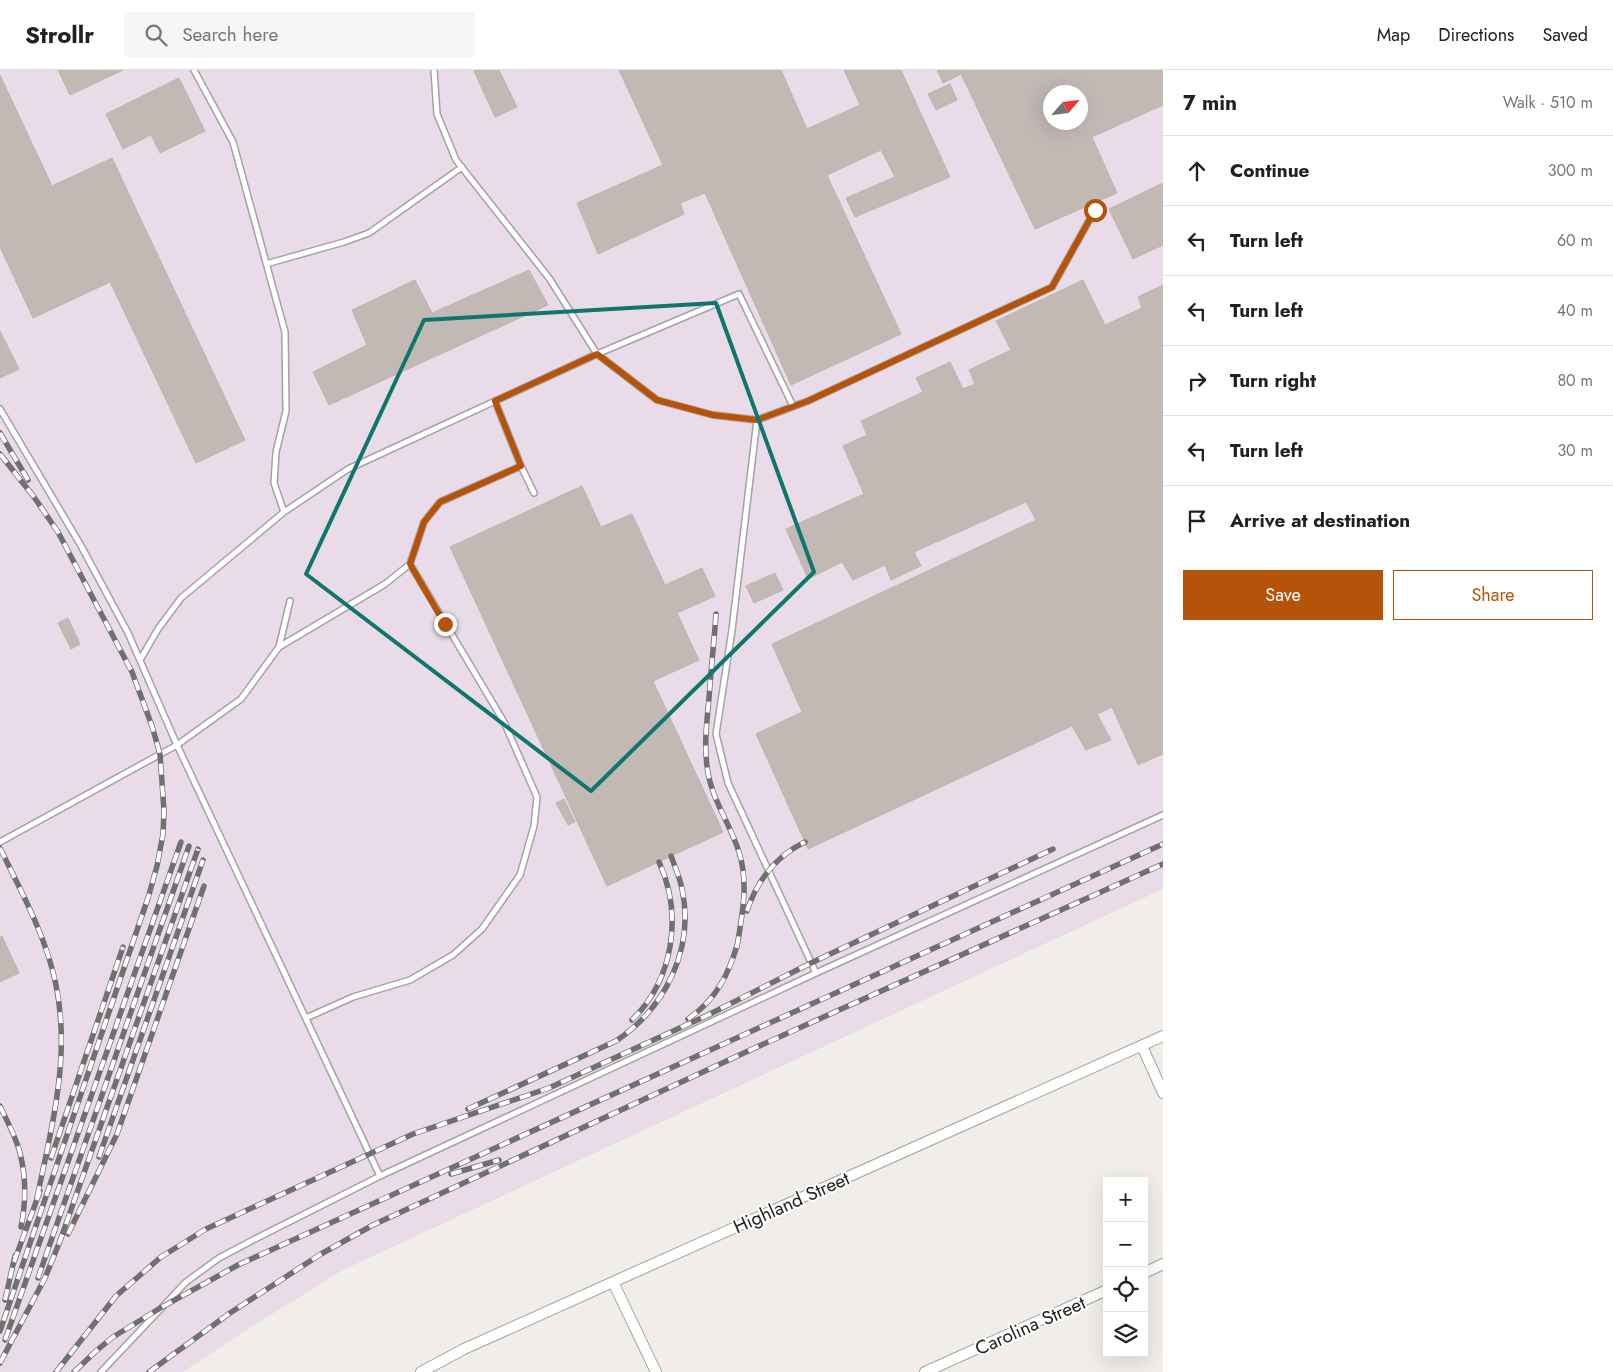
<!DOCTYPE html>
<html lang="en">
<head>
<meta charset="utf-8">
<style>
  :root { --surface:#fff; --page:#f6f6f6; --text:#202124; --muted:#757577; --line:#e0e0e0; --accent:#b45309 }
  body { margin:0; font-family:Jost,sans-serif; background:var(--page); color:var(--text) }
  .controls { position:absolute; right:15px; bottom:15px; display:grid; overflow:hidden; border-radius:0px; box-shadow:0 5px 20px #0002 }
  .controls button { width:45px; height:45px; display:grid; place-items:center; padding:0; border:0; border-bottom:1px solid var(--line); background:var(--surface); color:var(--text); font:25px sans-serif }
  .compass { position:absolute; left:1043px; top:15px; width:45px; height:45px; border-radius:50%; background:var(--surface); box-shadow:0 5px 20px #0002; rotate:62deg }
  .stop { position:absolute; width:15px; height:15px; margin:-11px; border:4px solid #b45309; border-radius:50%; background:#fff }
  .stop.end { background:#b45309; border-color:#fff; box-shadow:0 1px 5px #0008 }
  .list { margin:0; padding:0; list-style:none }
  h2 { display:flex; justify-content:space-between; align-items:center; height:65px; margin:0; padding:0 20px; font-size:21px }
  h2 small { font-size:16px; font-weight:400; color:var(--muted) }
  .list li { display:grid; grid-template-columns:32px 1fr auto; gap:15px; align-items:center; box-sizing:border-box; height:70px; padding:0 20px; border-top:1px solid var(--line) }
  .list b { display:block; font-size:19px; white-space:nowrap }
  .list em { font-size:16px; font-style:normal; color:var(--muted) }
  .actions { display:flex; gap:10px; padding:15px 20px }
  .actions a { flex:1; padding:11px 0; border:1px solid var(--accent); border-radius:0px; text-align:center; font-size:18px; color:var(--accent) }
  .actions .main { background:var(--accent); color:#fff }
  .icon { flex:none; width:28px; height:28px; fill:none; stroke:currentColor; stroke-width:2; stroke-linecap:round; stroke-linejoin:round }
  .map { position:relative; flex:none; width:1163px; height:1302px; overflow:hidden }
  header { display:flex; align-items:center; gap:30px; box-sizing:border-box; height:70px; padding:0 25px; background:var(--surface); border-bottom:1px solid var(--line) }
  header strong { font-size:24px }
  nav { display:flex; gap:28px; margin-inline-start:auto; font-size:18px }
  .search { width:350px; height:45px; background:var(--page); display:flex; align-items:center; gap:12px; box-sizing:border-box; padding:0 18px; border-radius:0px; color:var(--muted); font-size:19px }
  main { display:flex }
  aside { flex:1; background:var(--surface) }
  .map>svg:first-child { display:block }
  .industrial { fill:#eadbe9; fill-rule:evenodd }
  .building { fill:#c2b9b5; stroke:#c3b3ab; fill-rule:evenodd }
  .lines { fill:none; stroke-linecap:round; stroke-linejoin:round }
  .lane-casing { stroke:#a3a3a3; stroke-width:8 }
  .street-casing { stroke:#a3a3a3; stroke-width:12 }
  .lane { stroke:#fff; stroke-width:5 }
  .street { stroke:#fff; stroke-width:10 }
  .rail-casing { stroke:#707070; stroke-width:5.5 }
  .rail { stroke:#fff; stroke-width:4; stroke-dasharray:11; stroke-linecap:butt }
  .route { stroke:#b45309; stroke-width:6 }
  .marked { fill:none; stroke:#0f766e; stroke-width:4; stroke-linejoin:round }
  .labels { text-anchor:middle; stroke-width:4; stroke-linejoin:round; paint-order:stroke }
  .street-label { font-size:19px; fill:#222; stroke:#fff }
</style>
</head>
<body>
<header>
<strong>Strollr</strong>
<div class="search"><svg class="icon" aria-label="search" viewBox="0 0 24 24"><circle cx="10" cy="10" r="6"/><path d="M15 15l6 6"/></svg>Search here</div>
<nav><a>Map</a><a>Directions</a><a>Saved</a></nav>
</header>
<main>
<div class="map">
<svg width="1163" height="1302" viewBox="0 0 1163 1302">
  <rect width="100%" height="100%" fill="#f1eee9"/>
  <path class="industrial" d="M0 0H1163V819L343 1200 256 1254 183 1302H0ZM1050 22H1080V52H1050Z"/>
  <path class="building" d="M58 0H123L70 25Z
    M475 0H499L517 37 495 47 474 1Z
    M619 0H781L807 59 860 35 844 0H901L950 107 855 147 846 128 895 107 881 80 827 105 901 264 791 315 705 123 680 133 684 144 598 184 577 133 663 95Z
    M937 0H1163V35L1092 67 1117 123 1035 159 961 4 943 13ZM1050 22H1080V52H1050Z
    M0 5 52 116 112 88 245 370 196 393 110 212 33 248 0 177Z
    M179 8 205 61 160 83 151 65 123 79 106 44Z
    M950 14 957 30 936 40 928 24Z
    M1163 113V175L1133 189 1109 139Z
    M529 200 548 235 329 335 313 302 367 275 352 240 415 210 432 243Z
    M1083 210 1105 255 1142 238 1138 227 1163 215V684L1138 695 1112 637 1097 644 1111 670 1086 680 1072 656 808 779 756 664 802 642 772 574 1036 450 1026 432 914 482 921 496 891 510 885 495 853 510 842 492 808 509 786 459 864 424 843 376 867 365 861 351 923 322 916 308 950 292 963 319 975 314 969 300 1011 280 996 251Z
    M0 261 19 299 0 308Z
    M582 416 601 457 632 444 665 515 702 498 715 526 677 543 699 590 653 611 723 762 607 816 450 477Z
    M775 503 783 520 754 533 746 516Z
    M68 548 80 574 71 579 58 553Z
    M564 729 575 752 568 755 556 733Z
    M2 866 19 903 0 912V867Z"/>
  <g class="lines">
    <g class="lane-casing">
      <path id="lane" d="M194 0 233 72 285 262 286 341 276 382 274 413 284 442
        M434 0 437 44 456 90 549 208 597 284 657 330 713 345 757 350 808 331 1052 217 1095 140
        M266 194 344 172 369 163 462 97
        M495 331 521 396 534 423
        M0 339 80 474 128 563 177 675 380 1106
        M757 350 732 560 716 664 728 713 816 903
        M279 577 385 514 410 494 424 452 440 432 521 396
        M140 590 158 559 181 528 284 442 348 399 597 284 739 224 793 336
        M0 772 177 675 241 629 279 577 290 531
        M306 948 353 927 410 910 453 885 482 859 520 805 534 756 537 727 504 652 410 494
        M101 1302 186 1212 219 1188 255 1169 380 1106 816 903 1163 745"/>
    </g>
    <g class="street-casing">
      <path id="street" d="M1142 976 1163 1023
        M1144 1203 1163 1194
        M613 1212 656 1302
        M421 1302 464 1279 613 1212 1163 966
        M925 1302 1107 1220"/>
    </g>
    <use href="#lane" class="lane"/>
    <use href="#street" class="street"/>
    <g class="rail-casing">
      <path id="rail" d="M0 363 28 410
        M0 384 34 427 58 462 132 602 152 656 160 684 164 741 163 764 157 796 148 828 0 1261
        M716 544C714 572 711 600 709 628 707 650 704 674 707 696 710 727 730 753 739 782 749 814 742 845 737 877
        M0 778C17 813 36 848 48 885 76 969 54 1045 37 1128
        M747 841C757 811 776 786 805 772
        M688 949C716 930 729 904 738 872
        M632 950C674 909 683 844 659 792
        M0 1036C7 1051 16 1067 20 1083 26 1107 26 1133 21 1157
        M468 1039 616 971C665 938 695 879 682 819 680 808 675 797 671 786
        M99 1087 203 790
        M51 1088 123 877
        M451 1104 499 1090
        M68 1164 117 1064 204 816
        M14 1192 40 1121
        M38 1208 189 776
        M5 1230 15 1186
        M5 1270 181 772
        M0 1293 45 1208 60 1171 198 779
        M56 1302 116 1226 161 1187 206 1159 413 1064 549 1018 708 945 811 893 1053 779
        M74 1302 96 1281 113 1267 162 1237 238 1195 1163 774
        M149 1302 230 1243 321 1184 373 1155 746 982 1163 794"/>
    </g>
    <use href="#rail" class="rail"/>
  </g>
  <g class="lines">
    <path class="route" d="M445 554 410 494 424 452 440 432 521 396 495 331 597 284 657 330 713 345 757 350 808 331 1052 217 1095 140"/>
  </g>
  <path class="marked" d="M716 233 814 502 591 721 306 504 424 250Z"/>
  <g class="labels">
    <g class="street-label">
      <text transform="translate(791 1132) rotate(-24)" y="7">Highland Street</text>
      <text transform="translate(1030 1255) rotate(-24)" y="7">Carolina Street</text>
    </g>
  </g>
</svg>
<div class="controls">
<button>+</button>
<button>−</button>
<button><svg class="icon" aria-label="locate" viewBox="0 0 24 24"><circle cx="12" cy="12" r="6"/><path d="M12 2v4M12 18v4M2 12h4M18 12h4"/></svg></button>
<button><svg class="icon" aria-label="layers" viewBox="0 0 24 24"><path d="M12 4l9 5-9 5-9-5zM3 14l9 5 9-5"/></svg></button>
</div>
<svg class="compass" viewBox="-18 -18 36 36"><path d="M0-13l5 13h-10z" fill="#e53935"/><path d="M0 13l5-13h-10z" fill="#757577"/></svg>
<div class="stop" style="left:1095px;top:140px"></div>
<div class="stop end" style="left:445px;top:554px"></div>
</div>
<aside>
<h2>7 min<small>Walk · 510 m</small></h2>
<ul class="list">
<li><svg class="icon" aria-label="ahead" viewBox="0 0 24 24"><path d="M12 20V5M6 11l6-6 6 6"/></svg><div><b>Continue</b></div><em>300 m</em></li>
<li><svg class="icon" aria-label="left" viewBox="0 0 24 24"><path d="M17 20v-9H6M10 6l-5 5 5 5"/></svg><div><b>Turn left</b></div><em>60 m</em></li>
<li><svg class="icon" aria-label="left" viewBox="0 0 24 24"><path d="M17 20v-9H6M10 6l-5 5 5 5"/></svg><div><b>Turn left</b></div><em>40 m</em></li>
<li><svg class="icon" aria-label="right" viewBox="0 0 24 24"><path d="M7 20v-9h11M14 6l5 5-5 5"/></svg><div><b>Turn right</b></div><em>80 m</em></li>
<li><svg class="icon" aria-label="left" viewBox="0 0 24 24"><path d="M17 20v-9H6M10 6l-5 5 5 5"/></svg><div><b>Turn left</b></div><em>30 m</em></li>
<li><svg class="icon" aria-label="arrive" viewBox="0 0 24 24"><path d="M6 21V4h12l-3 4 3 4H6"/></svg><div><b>Arrive at destination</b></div></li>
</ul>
<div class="actions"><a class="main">Save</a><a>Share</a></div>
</aside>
</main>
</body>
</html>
